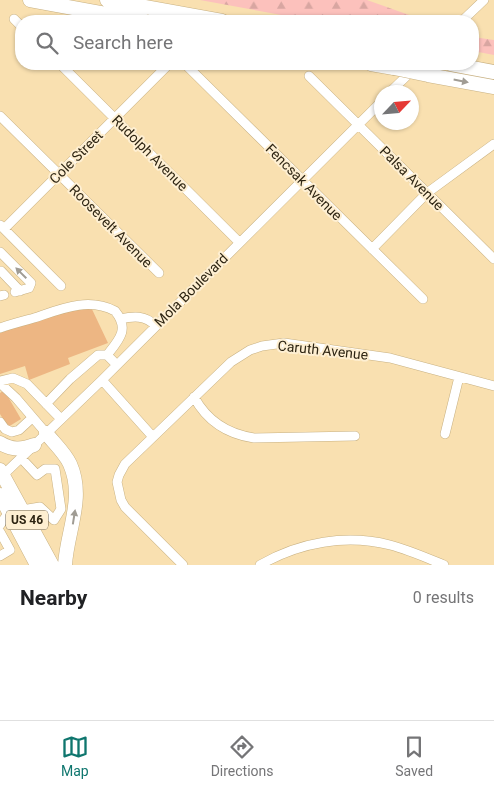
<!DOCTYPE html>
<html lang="en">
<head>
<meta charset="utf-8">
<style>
  :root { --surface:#fff; --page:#f6f6f6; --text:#202124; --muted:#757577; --line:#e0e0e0; --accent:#0f766e }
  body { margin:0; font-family:Roboto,sans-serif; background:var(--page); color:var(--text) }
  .compass { position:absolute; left:374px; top:85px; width:45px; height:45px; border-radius:50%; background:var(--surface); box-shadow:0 1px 4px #0004; rotate:64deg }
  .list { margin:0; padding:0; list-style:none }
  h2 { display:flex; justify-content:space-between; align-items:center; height:65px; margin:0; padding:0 20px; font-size:21px }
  h2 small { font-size:16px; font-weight:400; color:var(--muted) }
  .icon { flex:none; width:28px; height:28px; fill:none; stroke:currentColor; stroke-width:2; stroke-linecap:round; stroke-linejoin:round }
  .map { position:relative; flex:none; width:494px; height:565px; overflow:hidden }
  .search { position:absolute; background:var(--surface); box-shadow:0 1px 4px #0004; left:15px; right:15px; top:15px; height:55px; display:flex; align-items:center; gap:12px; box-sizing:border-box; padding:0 18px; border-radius:20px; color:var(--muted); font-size:19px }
  .sheet { height:155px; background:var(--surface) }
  nav { display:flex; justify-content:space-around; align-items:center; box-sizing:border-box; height:70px; border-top:1px solid var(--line); background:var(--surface); font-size:14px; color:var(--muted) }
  nav a { display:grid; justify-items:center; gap:2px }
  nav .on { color:var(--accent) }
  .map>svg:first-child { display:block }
  .forest { fill:url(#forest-firs) }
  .building { fill:#edb683 }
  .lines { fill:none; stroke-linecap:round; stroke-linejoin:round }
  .minor-casing { stroke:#c8b182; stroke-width:10 }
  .highway-casing { stroke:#c8b182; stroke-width:15 }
  .minor { stroke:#fff; stroke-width:9 }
  .highway { stroke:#fff; stroke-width:14 }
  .highway-bridge-casing { stroke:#c8b182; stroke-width:15; stroke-linecap:butt }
  .highway-bridge { stroke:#fff; stroke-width:14 }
  .oneway { fill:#a09c94 }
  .labels { text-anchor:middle; stroke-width:4; stroke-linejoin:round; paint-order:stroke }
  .shield { fill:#feefd2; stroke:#6c614c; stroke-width:1 }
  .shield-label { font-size:12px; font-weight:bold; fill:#2d2412 }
  .street-label { font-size:14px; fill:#2d2412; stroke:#feefd2 }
</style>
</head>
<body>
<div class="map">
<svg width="494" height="565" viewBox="0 0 494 565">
  <defs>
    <pattern id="forest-firs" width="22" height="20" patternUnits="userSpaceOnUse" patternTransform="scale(1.25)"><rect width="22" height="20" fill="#fcc1bc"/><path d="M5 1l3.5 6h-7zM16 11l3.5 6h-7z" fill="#d8a6a1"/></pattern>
  </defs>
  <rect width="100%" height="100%" fill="#f9e0b0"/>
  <path class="forest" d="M200 0H367L426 21H314Z
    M473 37 494 40V55L473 51Z"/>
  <path class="building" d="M90 305 108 343 68 358 70 364 29 380 25 366 0 374V333L65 308Z
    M4 390 21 419 8 427 0 414V393Z"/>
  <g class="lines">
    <g class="minor-casing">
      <path id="minor" d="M14 19 21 26
        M462 21 484 0
        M60 64 239 242
        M185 64 423 299
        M309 76 494 259
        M390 92 419 64
        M0 116 159 273
        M0 225 61 286
        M4 229 169 64
        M372 249 427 193 494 144
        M0 252 31 283 29 288 15 292
        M1 271 20 291
        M0 296 4 295
        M120 319C134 316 145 315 156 326
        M0 328C11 324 23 321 34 318 61 309 88 297 115 311 130 329 119 340 107 355
        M102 380 153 437
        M0 381 13 378 27 384 61 419
        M2 385 16 398 46 433
        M194 397C207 421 227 434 254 438L355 436
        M46 404 70 379 98 355H107L117 365
        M0 422 5 429 12 432 19 430 32 418
        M445 434 459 377
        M21 458 37 475 45 469H55L61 509 54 520 40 507 22 510
        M0 478 102 380 382 101
        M0 525 9 512
        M0 532 10 550 0 556
        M183 565 125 507 121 500 117 482 119 475 125 464 231 362 250 350 262 346 284 343 390 358 494 386
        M260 565C300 542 346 534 390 545 409 550 427 558 444 565"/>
    </g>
    <g class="highway-casing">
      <path id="highway" d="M30 0 144 21
        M107 0 222 21
        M371 64 394 68
        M451 64 494 72
        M428 75 494 87
        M46 433C54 443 65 453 70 464 85 498 67 531 65 565
        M0 443C12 450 21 450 34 445
        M0 470 52 565
        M0 495 37 565"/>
    </g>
    <use href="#minor" class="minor"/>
    <use href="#highway" class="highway"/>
    <g class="highway-bridge-casing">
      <path id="highway-bridge" d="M394 68 428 75"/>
    </g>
    <use href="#highway-bridge" class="highway-bridge"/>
  </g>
  <defs><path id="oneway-solid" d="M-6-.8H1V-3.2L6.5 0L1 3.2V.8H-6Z" transform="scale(1.25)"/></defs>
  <g class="oneway">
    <use href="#oneway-solid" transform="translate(461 81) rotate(11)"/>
    <use href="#oneway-solid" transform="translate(21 273) rotate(-135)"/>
    <use href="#oneway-solid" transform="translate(74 517) rotate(-81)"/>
  </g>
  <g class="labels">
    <rect class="shield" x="6" y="510.5" width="42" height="19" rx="4"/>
    <g class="shield-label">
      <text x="27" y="524">US 46</text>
    </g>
    <g class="street-label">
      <text transform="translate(150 153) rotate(45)" y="5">Rudolph Avenue</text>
      <text transform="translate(76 157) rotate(-45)" y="5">Cole Street</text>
      <text transform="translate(412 178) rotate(45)" y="5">Palsa Avenue</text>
      <text transform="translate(304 182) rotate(45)" y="5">Fencsak Avenue</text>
      <text transform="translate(111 226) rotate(45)" y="5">Roosevelt Avenue</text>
      <text transform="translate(191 290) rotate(-45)" y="5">Mola Boulevard</text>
      <text transform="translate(323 350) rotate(6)" y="5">Caruth Avenue</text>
    </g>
  </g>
</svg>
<svg class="compass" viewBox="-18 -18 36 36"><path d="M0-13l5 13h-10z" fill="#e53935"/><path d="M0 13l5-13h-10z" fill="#757577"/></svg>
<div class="search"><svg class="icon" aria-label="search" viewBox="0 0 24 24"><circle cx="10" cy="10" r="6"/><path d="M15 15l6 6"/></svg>Search here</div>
</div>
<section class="sheet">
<h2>Nearby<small>0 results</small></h2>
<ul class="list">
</ul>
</section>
<nav>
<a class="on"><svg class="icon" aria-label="map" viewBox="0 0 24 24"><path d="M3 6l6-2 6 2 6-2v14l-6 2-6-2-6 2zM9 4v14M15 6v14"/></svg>Map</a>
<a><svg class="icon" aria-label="directions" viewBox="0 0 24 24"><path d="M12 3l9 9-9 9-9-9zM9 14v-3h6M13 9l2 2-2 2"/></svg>Directions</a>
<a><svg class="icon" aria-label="saved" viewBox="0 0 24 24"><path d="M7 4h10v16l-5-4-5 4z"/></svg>Saved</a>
</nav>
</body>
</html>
